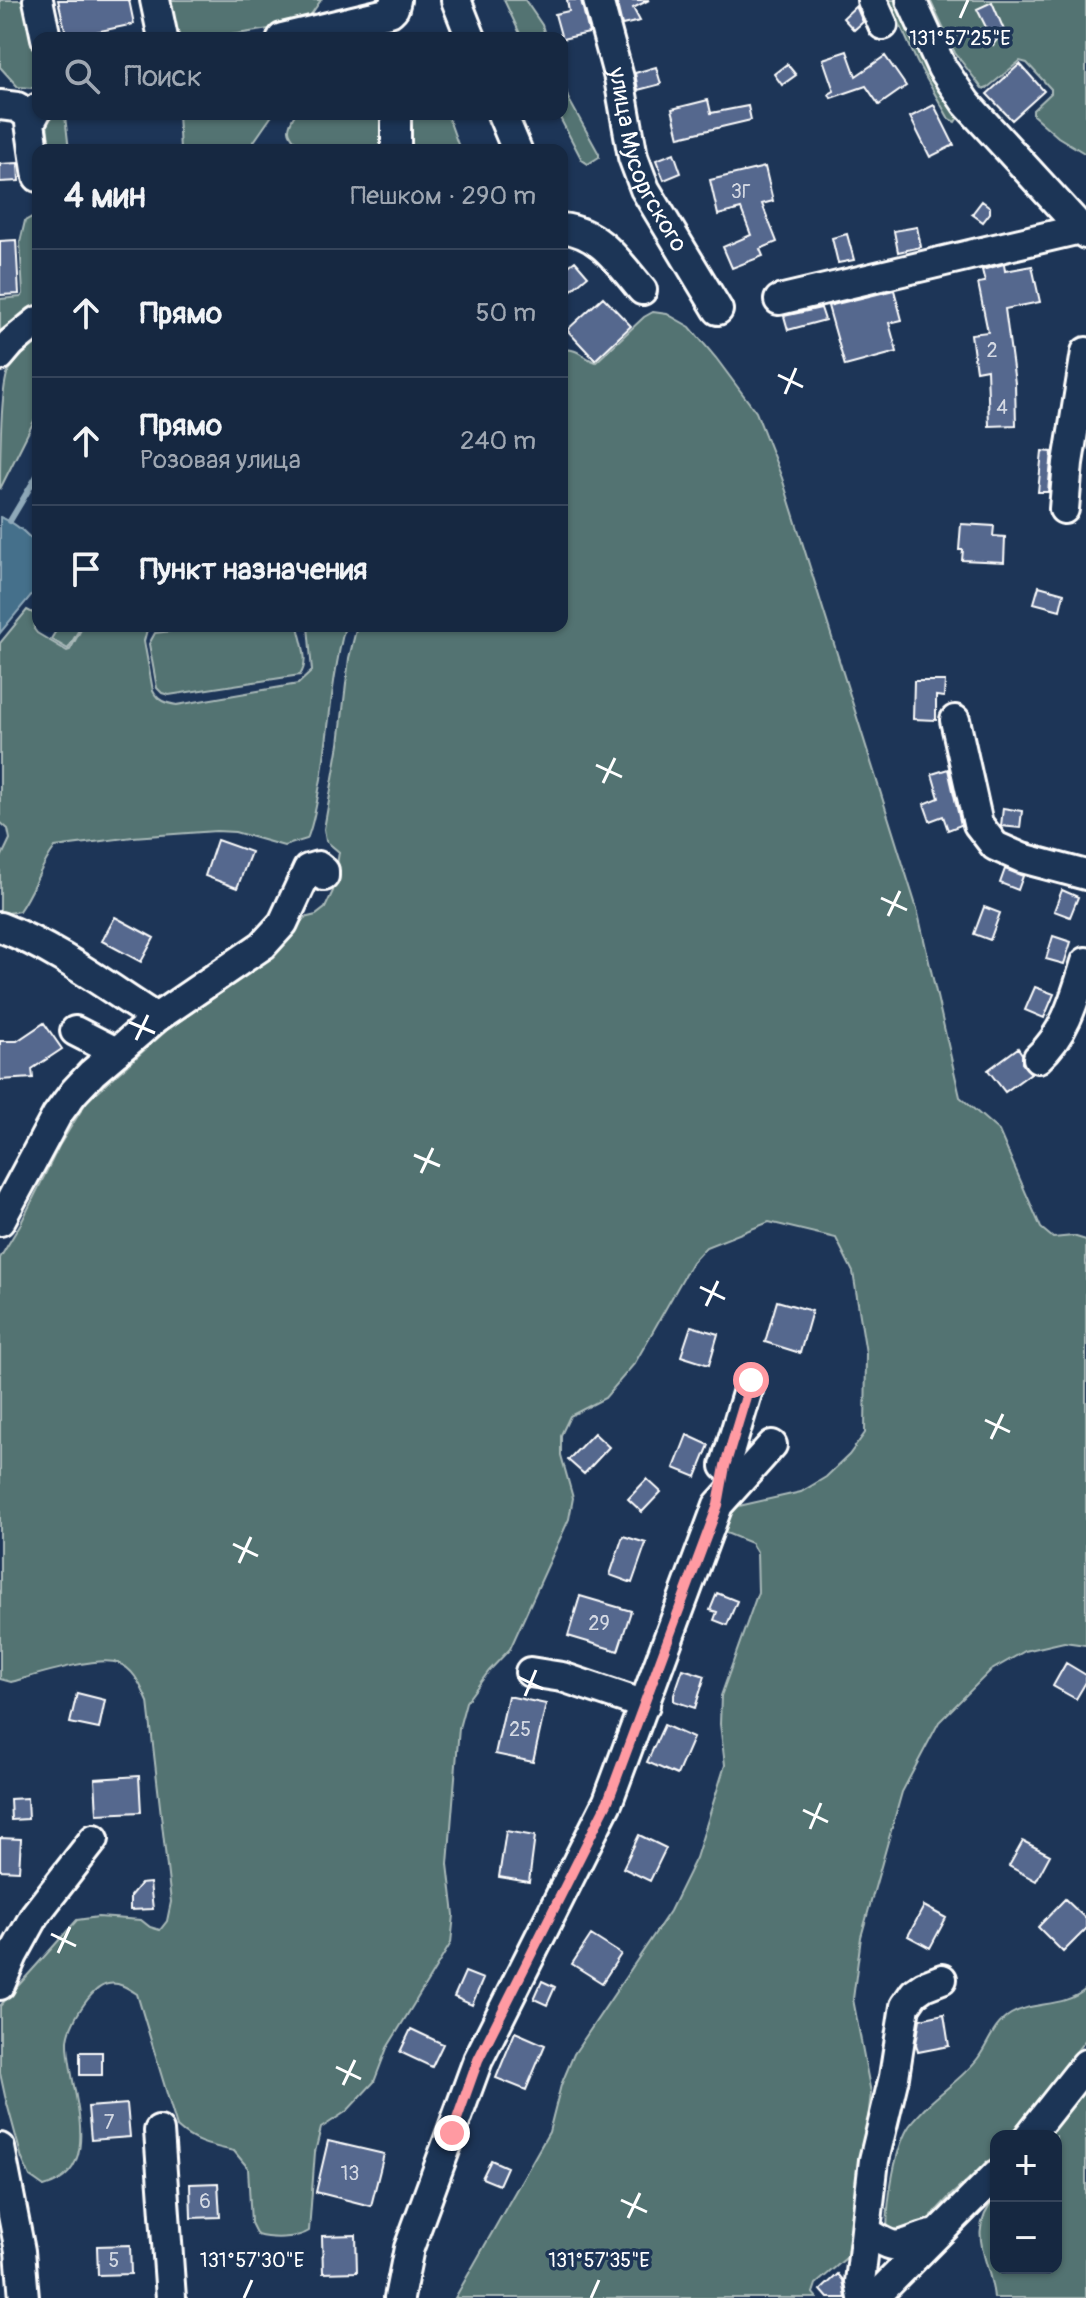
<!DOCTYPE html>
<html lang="ru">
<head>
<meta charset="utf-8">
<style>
  :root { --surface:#162841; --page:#23344c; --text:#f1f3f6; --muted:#9ea6b1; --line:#35445a }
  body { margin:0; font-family:Pangolin,sans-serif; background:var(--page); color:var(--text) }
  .controls { position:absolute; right:24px; bottom:24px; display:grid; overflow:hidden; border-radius:16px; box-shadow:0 2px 6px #0004 }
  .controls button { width:72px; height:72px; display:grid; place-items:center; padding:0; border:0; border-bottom:2px solid var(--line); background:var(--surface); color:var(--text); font:40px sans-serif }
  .stop { position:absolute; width:24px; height:24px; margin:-18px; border:6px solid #ff9aa2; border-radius:50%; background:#fff }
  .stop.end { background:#ff9aa2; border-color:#fff; box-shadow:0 2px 8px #0008 }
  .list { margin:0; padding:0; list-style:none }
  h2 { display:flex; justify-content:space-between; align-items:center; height:104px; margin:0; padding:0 32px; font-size:34px }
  h2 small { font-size:26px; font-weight:400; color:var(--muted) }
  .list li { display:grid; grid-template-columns:52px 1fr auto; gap:24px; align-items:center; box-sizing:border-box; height:128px; padding:0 32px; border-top:2px solid var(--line) }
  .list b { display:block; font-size:30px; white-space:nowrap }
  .list p { margin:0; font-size:26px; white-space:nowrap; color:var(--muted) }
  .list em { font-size:26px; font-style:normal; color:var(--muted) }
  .icon { flex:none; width:44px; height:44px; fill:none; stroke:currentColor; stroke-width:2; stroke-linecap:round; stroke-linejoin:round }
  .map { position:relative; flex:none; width:1086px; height:2298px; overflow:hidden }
  .search { position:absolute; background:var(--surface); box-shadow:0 2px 6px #0004; left:32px; top:32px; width:536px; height:88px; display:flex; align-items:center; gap:20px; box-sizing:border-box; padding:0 28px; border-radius:16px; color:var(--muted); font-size:30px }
  .panel { position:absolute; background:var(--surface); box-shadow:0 2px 6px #0004; left:32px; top:144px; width:536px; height:488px; border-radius:16px }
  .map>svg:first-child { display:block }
  .green { fill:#537372; stroke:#a9b9b8; stroke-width:2 }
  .water { fill:#446f8b; stroke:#8fa9b9; stroke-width:2 }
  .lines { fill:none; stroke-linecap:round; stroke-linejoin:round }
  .stream { stroke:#8fa9b9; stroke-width:6 }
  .building { fill:#55678e; stroke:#fff; stroke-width:2 }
  .minor-casing { stroke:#fff; stroke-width:34 }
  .minor { stroke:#1d3557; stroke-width:28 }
  .route { stroke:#ff9aa2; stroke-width:10 }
  .ticks { fill:none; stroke:#fff; stroke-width:3 }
  .labels { text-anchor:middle; stroke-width:7; stroke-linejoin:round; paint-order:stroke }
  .number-label { font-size:20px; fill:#d4d9e3 }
  .street-label { font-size:24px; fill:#fff; stroke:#1d3557 }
  .ticks-label { font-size:20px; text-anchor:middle; fill:#fff; stroke:#1d3557; stroke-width:7; stroke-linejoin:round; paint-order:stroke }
</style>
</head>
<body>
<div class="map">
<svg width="1086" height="2298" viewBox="0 0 1086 2298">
  <rect width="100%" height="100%" fill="#1d3557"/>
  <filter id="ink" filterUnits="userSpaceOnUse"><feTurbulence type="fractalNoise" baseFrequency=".0125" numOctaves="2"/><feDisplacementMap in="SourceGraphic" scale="16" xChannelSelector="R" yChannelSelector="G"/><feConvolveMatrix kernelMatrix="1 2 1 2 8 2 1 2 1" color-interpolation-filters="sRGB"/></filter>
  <g filter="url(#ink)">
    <path class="green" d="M0 0H30L38 39V86L33 88 18 87 0 67Z
      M163 0H321L310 16 269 29 212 38H179L176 36Z
      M504 0H525L542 25 546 38H522Z
      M889 0H903L959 116 955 122 949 119 917 62Z
      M930 0H1086V154L1058 137 1033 115V110L1051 93V89L1027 63 1020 61 986 89 982 88 955 53Z
      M562 73 568 98 599 154V157L588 164 582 160 558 114H562Z
      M54 114H63L65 116 69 150H50L47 123 48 119Z
      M178 114H273L248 150H180Z
      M295 114H388V150H301C291 134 283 134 295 114Z
      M405 114H447L460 150H405Z
      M32 217 38 223V308L0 332V299L21 297 23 294 20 242 25 221Z
      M653 312 667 314 690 327 716 358 756 412 782 478 917 909 960 1097 999 1131 1041 1228 1053 1238 1073 1236 1086 1240V1645L1064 1642 1025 1651 990 1671 939 1722 902 1792 861 1937 853 1999 871 2093 853 2246 846 2258 816 2284 813 2293 817 2298H455L549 2132 561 2085 574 2054 670 1911 696 1858 725 1765 720 1724 721 1696 758 1592 757 1553 751 1543 726 1533 722 1528 727 1514 739 1506 801 1492 826 1477 849 1455 865 1433 866 1353 853 1272 836 1238 769 1222 706 1247 692 1262 635 1363 605 1398 570 1416 561 1435V1455L573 1498 569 1519 510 1649 489 1671 466 1702 459 1728 448 1864 454 1915 451 1943 387 2048 374 2082 347 2111 321 2128 315 2152 309 2231C297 2239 271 2239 257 2235L251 2223 248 2168 234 2151C211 2146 194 2143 177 2127L137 1994C128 1988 119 1982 108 1984 91 1987 67 2026 68 2043 68 2088 108 2170 44 2187L30 2177 22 2159 5 2096 0 2073V2006L77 1920 98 1917 141 1920 150 1927 160 1930 167 1921 171 1902 148 1702C141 1687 135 1669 118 1663 99 1655 33 1676 11 1682L0 1679V1258L21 1223 59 1146 87 1101 166 1031 274 955 304 918 316 915 325 908 333 891 339 852 326 841 324 829 339 744 349 658 357 626H562V350C578 347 583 358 596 362L644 317Z
      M38 341V413L0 489C0 459 0 400 7 374 14 361 27 350 38 341Z
      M27 610 37 615 34 629 37 633 67 651 70 650 83 626H148L144 641 153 691C158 701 165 703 177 705L298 684 312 671 308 626H345C332 676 329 728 321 779 317 799 315 820 307 839L284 846 235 832 216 831 133 837 55 847C40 867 33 891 19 911L8 913 0 911V860L10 839 8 829 0 822V643Z
      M59 626H81L68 649 51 639Z
      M214 626H298C301 642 310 661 300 675L169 695 162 693 157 688 149 644 155 633Z
      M1086 1989V2039L1009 2136H996V2153L989 2161 950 2196 909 2240 888 2237C885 2210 894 2152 908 2128 913 2120 922 2112 928 2105 944 2089 964 2077 978 2058 989 2043 993 2025 1011 2014 1033 2001 1064 2008 1086 1989Z
      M1086 2088V2298H994C991 2260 964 2233 996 2198V2268H1056V2136H1048Z"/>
    <path class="water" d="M0 517C16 523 26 533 38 546V587L0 633Z"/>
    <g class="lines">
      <path class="stream" d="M10 521 38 474"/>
    </g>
    <path class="building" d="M58 0H129L134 24 67 38Z
      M567 0H581L589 33 562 39 555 14 569 11Z
      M616 0H649L633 8 640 21 622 25Z
      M992 2 1004 30 993 45 982 35 987 29 977 9Z
      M856 6 863 22 854 30 843 18Z
      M847 51 856 76 885 56 906 86 879 105 866 86 831 98 829 94 834 91 823 59Z
      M787 64 796 75 782 85 774 74Z
      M1020 64 1044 91 1012 120 987 94Z
      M656 67 661 84 638 90 635 73Z
      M708 100 711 113 748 106 751 120 679 137 672 109Z
      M934 105 954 145 930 157 910 117Z
      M674 153 681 173 664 180 656 160Z
      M18 163 19 181 0 182V164Z
      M765 167 773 201 762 204 777 242 760 249 763 256 732 268 723 247 751 235 741 209 718 215 710 180Z
      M982 201 990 207V213L983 222 972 214Z
      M917 227 921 247 898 252 894 231Z
      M847 234 854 260 838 263 832 238Z
      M16 240 19 294 0 295V241Z
      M575 261 588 276 562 298V271Z
      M1004 264 1005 271 1032 266 1040 302 1005 309 1015 383 1016 425 989 426 987 369 976 371 971 334 988 332 978 283 985 282 982 270Z
      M894 290 902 320 889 323 897 352 845 366 828 306Z
      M603 297 631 326 595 360 567 330Z
      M821 308 825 320 788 330 784 316Z
      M1042 451 1052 452 1048 492H1038Z
      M961 524 994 526 993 536 1005 537 1004 562 962 560 963 550H959Z
      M1039 586 1064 593 1060 610 1034 603Z
      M914 681H945L944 697 936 696V720L913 719Z
      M948 769 961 825 948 830 943 816 930 821 924 804 939 798 932 774Z
      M1003 808 1022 811 1020 828 1001 826Z
      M217 840 251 852 237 888 205 876Z
      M1005 869 1023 876 1018 890 1000 883Z
      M1062 890 1078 897 1070 917 1054 911Z
      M984 907 1000 913 990 940 974 934Z
      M115 917 154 938 141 962 102 941Z
      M1053 936 1071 942 1064 964 1046 959Z
      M1035 987 1054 994 1044 1018 1025 1010Z
      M44 1023 62 1049 32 1069 33 1078 0 1080V1041H17Z
      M1018 1048 1022 1054V1063L1031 1073 1005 1092 988 1070Z
      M777 1301 812 1311 800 1353 765 1342Z
      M691 1326 718 1334 709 1365 681 1356Z
      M594 1433 609 1447 584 1474 568 1460Z
      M687 1435 709 1445 696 1477 674 1468Z
      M647 1479 661 1492 642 1512 628 1499Z
      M623 1536 646 1543 632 1583 610 1575Z
      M717 1593 737 1601 727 1625 714 1620 717 1612 710 1610Z
      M580 1596 631 1611 618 1651 568 1636Z
      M1066 1663 1086 1675V1682L1076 1699 1053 1686Z
      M683 1669 705 1676 695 1708 674 1701V1695Z
      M77 1693 105 1700 99 1729 70 1723Z
      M508 1696 546 1704 533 1762 495 1754Z
      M664 1725 693 1738 677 1775 647 1762Z
      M139 1776 141 1812 97 1814 95 1779Z
      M27 1798 28 1819 11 1820 10 1799Z
      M506 1831 535 1836 529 1882 499 1877Z
      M639 1835 666 1848 650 1881 623 1868Z
      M0 1838 21 1839 19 1871 0 1870Z
      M1023 1841 1050 1855 1036 1881 1009 1866Z
      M150 1883 153 1909 130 1910V1896L140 1884Z
      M1065 1899 1086 1919V1929L1063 1952 1038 1927Z
      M924 1906 946 1918 930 1948 908 1936Z
      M591 1935 621 1954 602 1983 572 1964Z
      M465 1972 483 1979 472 2005 454 1997Z
      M542 1981 555 1987 547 2005 534 1999Z
      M944 2014 949 2046 918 2052 916 2044 920 2019Z
      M411 2029 443 2044 432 2067 400 2052Z
      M515 2032 545 2045 526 2090 496 2078Z
      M80 2052H102V2075H80Z
      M127 2104 130 2137 91 2140 88 2107Z
      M328 2141 384 2154 371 2206 316 2192Z
      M491 2160 507 2167 499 2185 482 2178Z
      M218 2183 220 2217 191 2218 190 2184Z
      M356 2235 357 2272 323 2273 322 2236Z
      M130 2245 131 2274 98 2275 97 2246Z
      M838 2274 843 2280 846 2298H828L821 2290Z"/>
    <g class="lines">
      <g class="minor-casing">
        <g id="minor">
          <path d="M38 0 46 38"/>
          <path d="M155 0 163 38"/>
          <path d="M456 0 471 38"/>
          <path id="s1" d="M598 0 619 78 633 157 645 189 718 310"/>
          <path d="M872 0 883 25"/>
          <path d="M911 0 942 68 966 103 1086 234"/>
          <path d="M282 38 390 12 394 8 396 0"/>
          <path d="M0 105 17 107 32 117"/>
          <path d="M38 108 30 123 38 177"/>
          <path d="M396 114V150"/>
          <path d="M502 114 517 150"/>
          <path d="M562 228C601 233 618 262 642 290"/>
          <path d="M779 300 1080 229"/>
          <path d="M0 356 11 343 38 321"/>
          <path d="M1064 509 1068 463 1086 352"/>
          <path d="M955 720 978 824 995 846 1022 858 1086 875"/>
          <path d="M0 927C56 948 106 986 156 1018"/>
          <path d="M75 1031 116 1052"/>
          <path d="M1038 1058C1066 1033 1075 997 1086 962"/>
          <path d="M0 1221 57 1115 74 1092 92 1073 156 1018 263 945 283 923 308 869 318 866 324 871V876"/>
          <path d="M725 1466 751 1380"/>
          <path d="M530 1672 562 1677 645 1705"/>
          <path d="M0 1985 13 1955 35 1915 94 1839"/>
          <path d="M159 2131 171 2298"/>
          <path d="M1029 2136 1086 2064"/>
          <path d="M0 2148 20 2251 24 2298"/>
          <path d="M867 2232C874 2236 884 2243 892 2245 904 2248 920 2236 933 2235"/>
          <path d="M399 2298 409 2248 478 2060 608 1801 718 1505 772 1445"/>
          <path d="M863 2298 860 2282 874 2160 894 2077 905 2006 914 1993 924 1986 942 1979"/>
          <path d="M874 2298 996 2175"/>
        </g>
      </g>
      <use href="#minor" class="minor"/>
    </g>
  </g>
  <g class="lines" filter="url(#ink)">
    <path class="route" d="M452 2133 478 2060 608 1801 718 1505 725 1466 751 1380"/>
  </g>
  <path class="ticks" d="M960 18 968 0M778 375 803 387M785 394 796 368M596 765 622 777M603 783 615 758M881 898 907 910M888 916 900 891M129 1022 155 1033M136 1040 148 1015M414 1155 440 1166M421 1173 433 1148M700 1287 725 1299M706 1306 718 1281M985 1420 1010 1432M991 1439 1003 1414M233 1544 258 1556M239 1563 251 1537M518 1677 543 1689M525 1696 536 1670M803 1810 828 1822M810 1829 821 1803M51 1934 76 1946M58 1953 70 1927M336 2067 361 2079M343 2085 355 2060M621 2200 647 2212M628 2218 640 2193M244 2298 252 2280M591 2298 599 2280"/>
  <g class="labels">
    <g class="number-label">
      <text x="741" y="198">3Г</text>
      <text x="992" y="357">2</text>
      <text x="1002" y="414">4</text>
      <text x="599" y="1630">29</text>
      <text x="520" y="1736">25</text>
      <text x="109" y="2129">7</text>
      <text x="350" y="2180">13</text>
      <text x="205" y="2208">6</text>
      <text x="114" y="2267">5</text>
    </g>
    <g class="street-label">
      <text dy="8" stroke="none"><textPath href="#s1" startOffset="168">улица Мусоргского</textPath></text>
    </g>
  </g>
  <g class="ticks-label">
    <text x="960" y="45">131°57'25"E</text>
    <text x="252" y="2267">131°57'30"E</text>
    <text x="599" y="2267">131°57'35"E</text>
  </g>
</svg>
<div class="controls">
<button>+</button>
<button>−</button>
</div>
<div class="stop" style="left:751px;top:1380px"></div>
<div class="stop end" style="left:452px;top:2133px"></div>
<div class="search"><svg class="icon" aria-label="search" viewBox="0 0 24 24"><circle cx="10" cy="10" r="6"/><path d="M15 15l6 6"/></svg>Поиск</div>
<section class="panel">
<h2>4 мин<small>Пешком · 290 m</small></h2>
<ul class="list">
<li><svg class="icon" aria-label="ahead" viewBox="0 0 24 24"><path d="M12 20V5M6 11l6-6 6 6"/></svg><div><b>Прямо</b></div><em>50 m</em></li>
<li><svg class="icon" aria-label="ahead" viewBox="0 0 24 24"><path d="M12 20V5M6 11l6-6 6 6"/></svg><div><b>Прямо</b><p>Розовая улица</p></div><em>240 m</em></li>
<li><svg class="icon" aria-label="arrive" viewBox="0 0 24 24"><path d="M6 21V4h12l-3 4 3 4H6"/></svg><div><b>Пункт назначения</b></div></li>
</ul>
</section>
</div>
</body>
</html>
